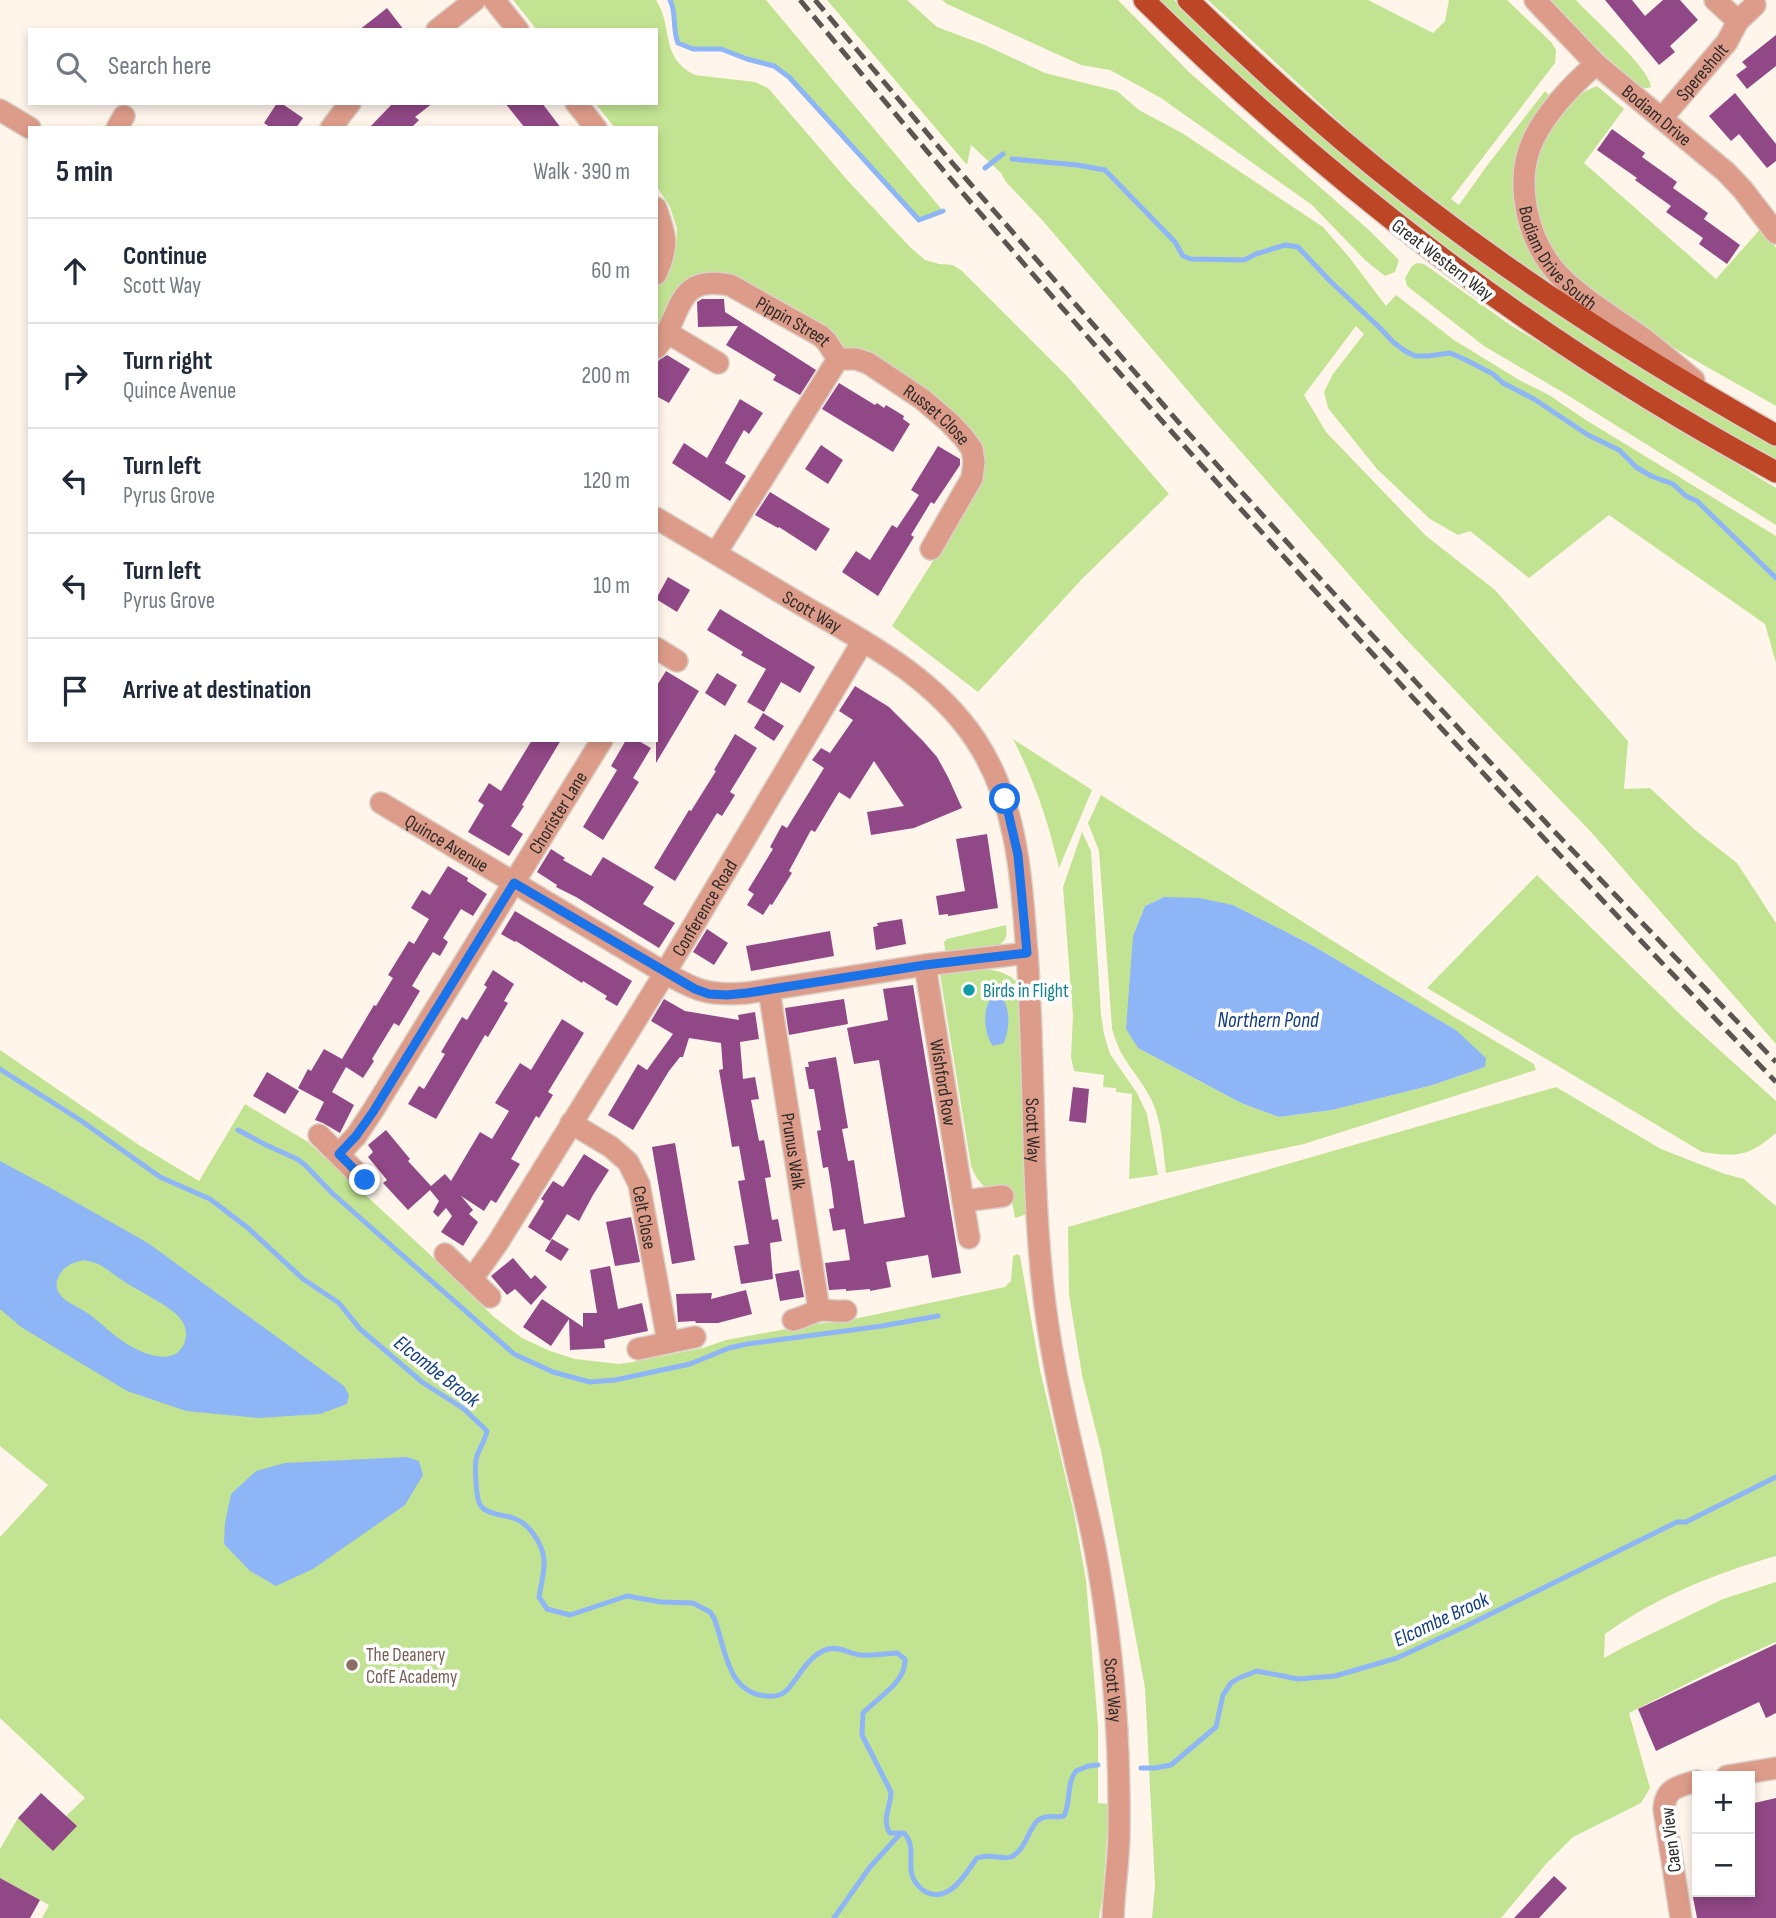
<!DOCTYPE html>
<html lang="en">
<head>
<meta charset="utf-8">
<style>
  :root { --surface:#fff; --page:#f2f2f3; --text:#1f2937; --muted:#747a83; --line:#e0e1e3 }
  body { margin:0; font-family:"Sofia Sans Condensed",sans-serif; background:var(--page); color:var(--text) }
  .controls { position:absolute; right:21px; bottom:21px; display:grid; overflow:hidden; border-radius:0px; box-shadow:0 4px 10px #0003 }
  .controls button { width:63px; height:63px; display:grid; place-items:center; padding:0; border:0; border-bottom:2px solid var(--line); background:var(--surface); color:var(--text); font:35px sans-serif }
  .stop { position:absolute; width:21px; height:21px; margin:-16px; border:5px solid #1a73e8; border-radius:50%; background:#fff }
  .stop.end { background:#1a73e8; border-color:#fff; box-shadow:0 2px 7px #0008 }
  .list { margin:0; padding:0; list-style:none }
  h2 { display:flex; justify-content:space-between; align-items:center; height:91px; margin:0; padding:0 28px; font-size:30px }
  h2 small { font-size:23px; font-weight:400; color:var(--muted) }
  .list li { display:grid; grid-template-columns:46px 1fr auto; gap:21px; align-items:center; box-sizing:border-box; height:105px; padding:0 28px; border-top:2px solid var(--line) }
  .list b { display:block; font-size:26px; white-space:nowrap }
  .list p { margin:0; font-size:23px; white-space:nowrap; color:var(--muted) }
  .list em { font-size:23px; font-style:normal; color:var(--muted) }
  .icon { flex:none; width:38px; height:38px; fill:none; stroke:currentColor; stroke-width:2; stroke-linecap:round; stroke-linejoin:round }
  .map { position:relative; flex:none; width:1776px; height:1918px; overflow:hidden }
  .search { position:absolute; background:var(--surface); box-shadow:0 4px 10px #0003; left:28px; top:28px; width:630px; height:77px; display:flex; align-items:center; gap:18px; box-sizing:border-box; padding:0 24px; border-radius:0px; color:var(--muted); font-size:26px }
  .panel { position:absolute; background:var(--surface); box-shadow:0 4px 10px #0003; left:28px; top:126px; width:630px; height:616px; border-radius:0px }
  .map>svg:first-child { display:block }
  .green { fill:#c2e492; fill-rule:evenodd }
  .water { fill:#8eb5f5; fill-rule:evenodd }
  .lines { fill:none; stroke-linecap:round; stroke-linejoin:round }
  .stream { stroke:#8eb5f5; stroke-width:5 }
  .building { fill:#914886 }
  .minor-casing { stroke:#dad1c8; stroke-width:24 }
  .major-casing { stroke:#dad1c8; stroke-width:24 }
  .minor { stroke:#dd9c89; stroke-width:21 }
  .major { stroke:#bc4625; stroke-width:21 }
  .rail { stroke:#5a5550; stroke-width:5; stroke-dasharray:14 7; stroke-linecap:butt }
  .route { stroke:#1a73e8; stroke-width:9 }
  .culture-dot { fill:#0f9aa8; stroke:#fff; stroke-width:2.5 }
  .education-dot { fill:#8d6e63; stroke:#fff; stroke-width:2.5 }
  .labels { text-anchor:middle; stroke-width:7; stroke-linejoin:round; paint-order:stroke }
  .street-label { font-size:19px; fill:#2f2b28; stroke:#fff }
  .culture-label { font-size:19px; fill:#0d838f; stroke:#fff; text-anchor:start }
  .education-label { font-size:19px; fill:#785e54; stroke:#fff; text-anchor:start }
  .water-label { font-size:21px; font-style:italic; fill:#123e83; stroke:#fff }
</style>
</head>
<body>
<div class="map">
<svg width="1776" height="1918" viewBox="0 0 1776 1918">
  <rect width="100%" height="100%" fill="#fff5eb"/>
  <path class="green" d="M513 0H656C674 28 659 57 695 75L755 82 768 88 849 182 910 247 925 260 939 264 953 265 962 271 1068 377 1169 494 1082 579 978 692 892 626 974 496 980 483 981 453 851 353 843 348 827 328 799 310 745 282 702 278 656 336V285L667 268 676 246 677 229 670 207 656 185V128H615L595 103H656V30H537Z
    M670 0H766L943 211 919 220 789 77 774 66 721 49H693L678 43C672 29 677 13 670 0Z
    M827 0H907L937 27 985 45 1045 73 1117 91 1139 110 1182 133 1323 227 1349 257 1386 306 1396 295 1454 340 1521 381 1549 395 1586 420 1776 536V663L1765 624 1609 515 1529 578 1470 531 1458 535 1430 519 1377 469 1328 408 1324 392 1333 374 1364 334 1356 326 1304 395 1326 432 1425 535 1495 590 1628 741 1624 789 1650 788 1695 830 1737 863 1776 923V1044L1591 832 1402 635 1206 412 1043 221 1006 182 1001 173 971 145 967 165Z
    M942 0H1118L1189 72 1370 231 1399 260 1395 272 1385 276 1366 261 1312 205 1161 98 1110 70 1081 65 947 4Z
    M1157 0H1174C1244 65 1313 131 1388 190 1509 287 1640 372 1776 447V461L1665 397 1566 335 1420 230 1360 182 1248 85Z
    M1208 0H1368L1433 33 1445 21 1449 0H1507L1551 42 1556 50 1555 63 1451 199 1459 205 1486 167 1545 91 1550 96 1522 143 1550 280 1549 284 1442 207 1359 140Z
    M1548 0H1576C1591 17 1651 69 1651 87 1642 91 1635 83 1628 78Z
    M1597 86 1624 109 1584 163 1716 279 1763 226 1776 248V406C1719 373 1660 343 1607 304 1596 296 1583 288 1574 278 1550 252 1532 218 1534 182 1535 170 1535 157 1541 146 1553 121 1570 95 1597 86Z
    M1417 263 1424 264 1512 326 1776 488V525L1564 393 1484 346 1407 286 1405 278 1412 266Z
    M1013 739 1092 790 1059 868C1048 821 1035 782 1013 739Z
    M1101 795 1451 1015 1534 1064 1536 1070 1304 1144 1166 1173C1163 1149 1162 1121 1151 1099 1137 1072 1119 1059 1112 1028L1099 851 1088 823ZM1164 897 1233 905 1310 944 1456 1030 1485 1067 1433 1085 1332 1110 1279 1117 1241 1103 1138 1048 1133 936 1145 906Z
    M1082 832 1091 851 1101 1015 1104 1034 1110 1054 1137 1093 1147 1114 1158 1175 1129 1179 1132 1094 1116 1092V1088L1103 1087 1104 1075 1074 1071 1071 1057 1073 1016 1063 887Z
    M1537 875 1683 1017 1776 1101V1133C1748 1157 1737 1157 1702 1152L1427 988Z
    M1006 925C1007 936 1007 941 997 946L946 956 944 942 947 939Z
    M987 969C1000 971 1013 975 1021 987L1030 1213 1015 1218 1010 1191C986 1190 980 1188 971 1166L940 974Z
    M0 1050 139 1145 199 1181 245 1104 308 1142 424 1249 494 1317 522 1338 550 1351 575 1359 619 1364 633 1362 703 1348 726 1340 808 1325 854 1319 1005 1287 1011 1281 1013 1256 1018 1254 1020 1256 1040 1370 1074 1513 1086 1580 1098 1726V1803L1109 1804 1103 1895 1099 1918H42L49 1905 0 1878V1849L18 1818 66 1816 85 1798 0 1718V1537L48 1485 0 1446Z
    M1556 1087 1661 1149 1725 1174 1744 1179 1776 1206V1556C1716 1573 1656 1597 1605 1634L1604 1658 1624 1647 1723 1599 1776 1582V1642L1720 1667 1629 1713 1650 1788 1641 1803 1573 1837 1546 1864 1501 1918H1152L1155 1886 1145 1688 1101 1451 1082 1375 1069 1295 1068 1227Z"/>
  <path class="water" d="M1164 897 1199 898 1233 905 1310 944 1456 1030 1486 1058 1485 1067 1433 1085 1332 1110 1279 1117 1241 1103 1138 1048 1126 1029 1133 936 1145 906Z
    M1000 994C1011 1009 1010 1026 1004 1043L993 1046C983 1034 980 997 1000 994Z
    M0 1161 56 1191 148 1243 344 1386 349 1395 347 1404 320 1414 259 1418 186 1411 127 1391 21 1327 0 1309ZM83 1260C88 1261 94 1262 98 1264 108 1269 116 1277 125 1282 138 1291 175 1308 182 1321 186 1327 187 1334 185 1341 177 1368 143 1354 127 1344 113 1335 102 1324 89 1314 77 1305 50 1298 58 1278 63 1266 72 1263 83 1260Z
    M407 1457 419 1461 423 1475 405 1505 313 1569 276 1586 250 1571 224 1544 225 1523 231 1494 256 1471 285 1463Z"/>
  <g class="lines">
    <path class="stream" d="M670 0C677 13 672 29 678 43L693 49H721L747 59 774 66 789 77 919 220 943 211
      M1012 159 1077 165 1105 170 1175 242 1183 256 1191 259 1244 260 1256 254 1285 245 1298 247 1330 281 1379 327 1393 342 1405 351 1415 356H1428L1450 353 1464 359 1493 374 1503 383 1534 399 1588 435 1619 450 1636 467 1651 476 1673 484 1686 496 1697 501 1776 578
      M985 168 1003 154
      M0 1069 80 1120 160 1177 210 1199 248 1228 303 1279 339 1303 360 1329 422 1382 464 1409 487 1431C485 1441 480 1447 477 1456 474 1464 476 1489 478 1499 481 1515 501 1514 513 1518 529 1523 542 1543 544 1559 545 1572 541 1584 539 1597L547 1609 570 1615 627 1596 661 1602 693 1603 710 1612 714 1618C726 1648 726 1693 767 1696 775 1697 781 1696 787 1690 800 1676 808 1655 828 1649 840 1646 849 1654 860 1655 872 1656 885 1654 897 1653L905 1659C906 1683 878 1697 863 1713L862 1735 891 1792C891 1806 881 1820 890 1833H904C916 1846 908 1860 912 1875 914 1882 920 1889 926 1892 949 1904 966 1873 977 1858 991 1853 1002 1860 1011 1857 1028 1849 1028 1824 1042 1818 1049 1815 1057 1818 1064 1816 1071 1802 1066 1784 1076 1771L1088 1766 1098 1765
      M238 1130 264 1144 297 1159 305 1165 332 1193 514 1354 553 1372 590 1382 615 1380 690 1364 729 1348 747 1344 882 1326 938 1316
      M1141 1768H1155L1171 1765 1216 1727 1223 1695 1231 1683 1239 1678 1257 1671 1298 1679 1335 1676 1397 1658 1464 1627 1677 1522H1686L1776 1477
      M834 1918 870 1867 901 1833"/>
  </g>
  <path class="building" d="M1605 0H1632L1645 16 1663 0H1680L1698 20 1670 46 1675 52 1659 65Z
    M387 8 404 30H359L377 16Z
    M1776 35V66L1747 89 1736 75 1747 67 1742 62Z
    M1735 93 1776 144V161L1767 168 1739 134 1731 141 1709 116Z
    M277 103H281L303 118 296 128H271L264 123Z
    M393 103H433L415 117 419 120 411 128H369Z
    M505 103H542L561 128H525Z
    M1612 129 1645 153 1642 157 1677 182 1673 188 1708 213 1704 219 1740 245 1727 264 1699 244 1703 238 1666 212 1671 206 1635 180 1637 178 1597 150Z
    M702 299H724L725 312 816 370 800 395 773 380 776 375 726 345 738 326 698 327 697 302Z
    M667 355 690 369 669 403 656 396V365L659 360Z
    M839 383 875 405 877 403 884 408 886 405 904 416 903 419 910 424 893 452 822 409Z
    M740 399 763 413 749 434 744 430 725 463 746 476 730 501 672 463 684 443 707 458Z
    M821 445 843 460 828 484 805 469Z
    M938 446 960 459V465L934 504 931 502 911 535 914 537 878 596 842 572 856 551 870 560 892 525 897 528 919 495 911 490Z
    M770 492 830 529 816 551 779 527 778 528 755 515Z
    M668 577 690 590 677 612 656 599Z
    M720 609 815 667 800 693 781 682 764 712 747 702 766 669 741 655 743 652 707 630Z
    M666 671 699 691 656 763V687Z
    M717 673 737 685 725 706 705 693Z
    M855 686 889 707 923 741 937 757 948 777 962 808 914 828 871 835 867 812 904 806 874 761 850 799 839 792 815 832 811 830 789 871 792 873 772 905 770 904 763 915 747 905 754 894 748 890 773 849 770 847 782 825 787 828 824 768 812 760 821 748 830 753 853 720 839 711Z
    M763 713 784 726 774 741 754 728Z
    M735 734 757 748 730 792 735 795 722 816 717 813 675 881 654 868 689 810 691 811 716 771 714 770Z
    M532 740H561L522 805 524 806 511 826 523 834 509 856 468 832 484 805 478 801 489 783 501 791Z
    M626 740H637L651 748 633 778 639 782 603 840 583 827 617 770 611 766Z
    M987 834 998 908 948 916V914L939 915 936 896 965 891 956 839Z
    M551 849 565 858 563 860 591 876 603 857 654 887 643 904 675 923 659 948 576 897 556 887 557 885 537 872Z
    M448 866 468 878 467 881 487 894 473 916 461 909 443 938 448 942 440 956 433 952 424 966 412 986 420 991 399 1026 394 1023 372 1059 374 1061 363 1078 346 1067 332 1092 354 1105 340 1133 323 1123 315 1120 324 1102 298 1088 308 1069 311 1071 324 1049 342 1059 374 1005 376 1006 393 978 388 975 409 941 414 944 429 919 411 908 422 890 430 895Z
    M515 911 632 981 617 1006 605 999 607 996 583 981 582 983 516 941 515 942 501 934Z
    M902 919 906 944 876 950 873 927 878 926 877 923Z
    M707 929 728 943 714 965 693 952Z
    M830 931 834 956 751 971 746 946Z
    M493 970 514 984 504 1001 508 1003 488 1037 485 1035 436 1119 408 1104 419 1086 424 1089 445 1054 441 1052 462 1017 467 1020 487 987 484 985Z
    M913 985 961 1273 932 1278 928 1255 886 1262 891 1287 870 1291V1289L846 1291V1289L829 1290 825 1263 850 1260 845 1229 833 1231 829 1209 834 1208 832 1192 828 1167 823 1168 817 1131 821 1130 814 1089H809L805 1067H809L808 1062 836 1057 848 1128 842 1129 848 1161 854 1160 864 1224 905 1217 879 1060 854 1064 847 1028 888 1020 883 989Z
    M664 999 685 1011 739 1020 738 1015 755 1012 759 1039 740 1042 743 1079 755 1077 759 1099 751 1100 759 1141 764 1140 771 1177 765 1178 772 1220 778 1219 782 1241 770 1243 773 1279 741 1284 734 1246 749 1244 738 1181 745 1180 739 1146 732 1147 719 1070 723 1069 721 1043 689 1038 683 1057H680L669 1071 633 1130 608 1115 638 1064 647 1070 673 1034 651 1021Z
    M844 999 848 1024 789 1035 785 1008Z
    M562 1019 584 1033 548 1092 553 1095 539 1118 536 1116 511 1159 520 1164 496 1203 491 1200 484 1211 461 1196 473 1210 469 1214 478 1222 463 1246 441 1232 452 1216 446 1208 438 1217 433 1212 439 1201 430 1190 408 1210 383 1183 387 1180 368 1157 373 1152 368 1145 386 1130 410 1159 408 1161 431 1186 445 1174 451 1181 480 1132 492 1139 509 1111 495 1103 520 1063 531 1070Z
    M267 1072 299 1091 285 1114 253 1096Z
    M1073 1087 1089 1089 1086 1123 1069 1121Z
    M675 1143 695 1260 672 1264 652 1147Z
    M584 1154 609 1170 593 1195 579 1221 567 1214 550 1241 528 1227 544 1201 541 1199 553 1181 563 1187Z
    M631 1217 640 1262 615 1266 606 1222Z
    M552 1239 569 1249 561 1261 545 1251Z
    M513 1258 531 1279 535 1275 547 1287 531 1305 515 1289 507 1295 491 1276Z
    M610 1266 618 1309 642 1303 648 1331 604 1340 605 1348 570 1350 569 1319 551 1346 523 1327 542 1299 583 1327V1313H597L590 1270Z
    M799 1270 804 1297 780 1301 775 1274Z
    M746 1290 752 1314 718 1323H696L695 1321 678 1322 676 1294 712 1293 711 1299Z
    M1776 1644V1713L1766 1718 1759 1702 1656 1751 1638 1709Z
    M41 1793 77 1826 53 1851 18 1818Z
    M1776 1798V1918H1697L1692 1892H1750V1804Z
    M1554 1876 1567 1888 1539 1918H1514Z
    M0 1878 40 1900 30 1918H0Z"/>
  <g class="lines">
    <g class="minor-casing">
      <g id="minor">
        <path d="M494 0 518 30"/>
        <path id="s1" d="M1535 0 1596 64 1726 172 1743 190 1776 233"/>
        <path d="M1715 0 1738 21"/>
        <path d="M437 30 475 0"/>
        <path id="s2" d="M1596 64C1572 85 1548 110 1534 138 1513 181 1527 240 1558 274 1583 300 1615 318 1644 339 1661 352 1677 366 1694 380"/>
        <path d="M576 103 596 128"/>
        <path d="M0 110 30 128"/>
        <path id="s3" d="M1662 118 1727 42 1738 21 1755 5"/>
        <path d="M117 128 124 116"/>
        <path d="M331 128 350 103"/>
        <path d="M656 208C666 236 669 246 656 274"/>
        <path d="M668 333 718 363"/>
        <path id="s4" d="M656 348C684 317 672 274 730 285L821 336 827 342 838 359 716 553"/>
        <path id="s5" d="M838 359H856L868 363 922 399 950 423 963 437 972 449 974 462 972 478 931 549"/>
        <path id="s6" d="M656 518C706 548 757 578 807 608 869 644 934 678 975 739 1018 803 1021 878 1027 953 1035 1062 1031 1171 1042 1279 1048 1340 1061 1400 1075 1460 1084 1499 1094 1537 1100 1577 1114 1661 1120 1745 1119 1831 1119 1860 1114 1889 1113 1918"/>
        <path d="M656 648 677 661"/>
        <path id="s7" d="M381 803 665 973C697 991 709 996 747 993L925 965 1027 953"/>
        <path id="s8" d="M925 965 969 1238"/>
        <path id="s9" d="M769 990 819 1310"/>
        <path id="s10" d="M571 1123 611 1147 628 1162 639 1184 668 1342"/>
        <path d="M319 1135 364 1180"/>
        <path id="s11" d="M339 1154 356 1136 372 1112 602 740"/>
        <path d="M963 1201 1003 1196"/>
        <path d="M445 1254 490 1297"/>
        <path id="s12" d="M472 1279 497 1244 665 973 863 641"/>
        <path d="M793 1320C803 1318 813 1311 822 1310 830 1310 837 1312 846 1311"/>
        <path d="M638 1349 695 1337"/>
        <path d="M1727 1776 1776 1768"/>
        <path d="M1681 1918 1664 1809C1665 1788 1679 1786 1697 1781"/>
      </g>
    </g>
    <g class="major-casing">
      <path id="major" d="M1144 0C1335 188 1540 345 1776 472
        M1188 0C1238 48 1289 95 1342 140 1475 253 1623 349 1776 435"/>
    </g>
    <use href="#minor" class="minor"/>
    <use href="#major" class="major"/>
    <path class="rail" d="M800 0C1110 374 1439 732 1776 1082
      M815 0 954 165 1181 425 1314 572 1551 828 1776 1062"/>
  </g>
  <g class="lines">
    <path class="route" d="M365 1180 339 1154 356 1136 373 1112 514 883 695 989 709 994 727 995 747 993 925 965 1027 953 1018 855 1005 799"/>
  </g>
  <circle class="culture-dot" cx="969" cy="990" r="7"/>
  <circle class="education-dot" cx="352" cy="1665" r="7"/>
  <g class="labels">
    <g class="street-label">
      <text dy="7" stroke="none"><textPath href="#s3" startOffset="61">Speresholt</textPath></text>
      <text dy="7" stroke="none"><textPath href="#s1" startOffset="168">Bodiam Drive</textPath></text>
      <text dy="7" stroke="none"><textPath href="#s2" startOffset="229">Bodiam Drive South</textPath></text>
      <text transform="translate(1443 259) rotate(37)" y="7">Great Western Way</text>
      <text dy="7" stroke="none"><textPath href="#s4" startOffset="182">Pippin Street</textPath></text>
      <text dy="7" stroke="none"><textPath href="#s5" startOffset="117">Russet Close</textPath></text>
      <text dy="7" stroke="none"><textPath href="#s6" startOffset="182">Scott Way</textPath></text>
      <text dy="7" stroke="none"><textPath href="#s11" startOffset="406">Chorister Lane</textPath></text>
      <text dy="7" stroke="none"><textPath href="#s7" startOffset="77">Quince Avenue</textPath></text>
      <text dy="7" stroke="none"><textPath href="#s12" startOffset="438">Conference Road</textPath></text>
      <text dy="7" stroke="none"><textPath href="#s8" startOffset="119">Wishford Row</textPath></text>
      <text dy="7" stroke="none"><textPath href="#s6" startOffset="791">Scott Way</textPath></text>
      <text dy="7" stroke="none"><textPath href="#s9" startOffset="163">Prunus Walk</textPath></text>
      <text dy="7" stroke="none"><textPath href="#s10" startOffset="128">Celt Close</textPath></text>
      <text dy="7" stroke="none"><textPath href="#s6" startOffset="1358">Scott Way</textPath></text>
      <text transform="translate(1670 1840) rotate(-97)" y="7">Caen View</text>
    </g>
    <g class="culture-label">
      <text x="983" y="997">Birds in Flight</text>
    </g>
    <g class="education-label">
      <text x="366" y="1661">The Deanery<tspan x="366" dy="22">CofE Academy</tspan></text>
    </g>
    <g class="water-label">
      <text x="1268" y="1027">Northern Pond</text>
      <text transform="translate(437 1371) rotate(38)" y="7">Elcombe Brook</text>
      <text transform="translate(1441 1619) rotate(-25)" y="7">Elcombe Brook</text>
    </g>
  </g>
</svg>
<div class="controls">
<button>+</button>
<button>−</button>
</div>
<div class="stop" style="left:1005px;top:799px"></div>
<div class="stop end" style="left:365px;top:1180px"></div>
<div class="search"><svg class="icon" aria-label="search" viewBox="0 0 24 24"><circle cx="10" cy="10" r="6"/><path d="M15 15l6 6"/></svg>Search here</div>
<section class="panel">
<h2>5 min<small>Walk · 390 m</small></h2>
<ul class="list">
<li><svg class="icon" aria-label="ahead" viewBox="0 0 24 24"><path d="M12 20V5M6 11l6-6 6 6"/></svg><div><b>Continue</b><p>Scott Way</p></div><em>60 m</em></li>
<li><svg class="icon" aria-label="right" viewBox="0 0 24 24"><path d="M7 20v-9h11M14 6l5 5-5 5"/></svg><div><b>Turn right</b><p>Quince Avenue</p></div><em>200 m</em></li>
<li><svg class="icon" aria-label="left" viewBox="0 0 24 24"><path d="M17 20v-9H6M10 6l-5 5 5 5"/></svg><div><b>Turn left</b><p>Pyrus Grove</p></div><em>120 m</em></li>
<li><svg class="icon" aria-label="left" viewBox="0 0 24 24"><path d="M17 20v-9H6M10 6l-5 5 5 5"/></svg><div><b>Turn left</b><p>Pyrus Grove</p></div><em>10 m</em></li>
<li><svg class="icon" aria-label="arrive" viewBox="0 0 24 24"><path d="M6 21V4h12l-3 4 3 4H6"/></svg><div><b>Arrive at destination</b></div></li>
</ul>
</section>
</div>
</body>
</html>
